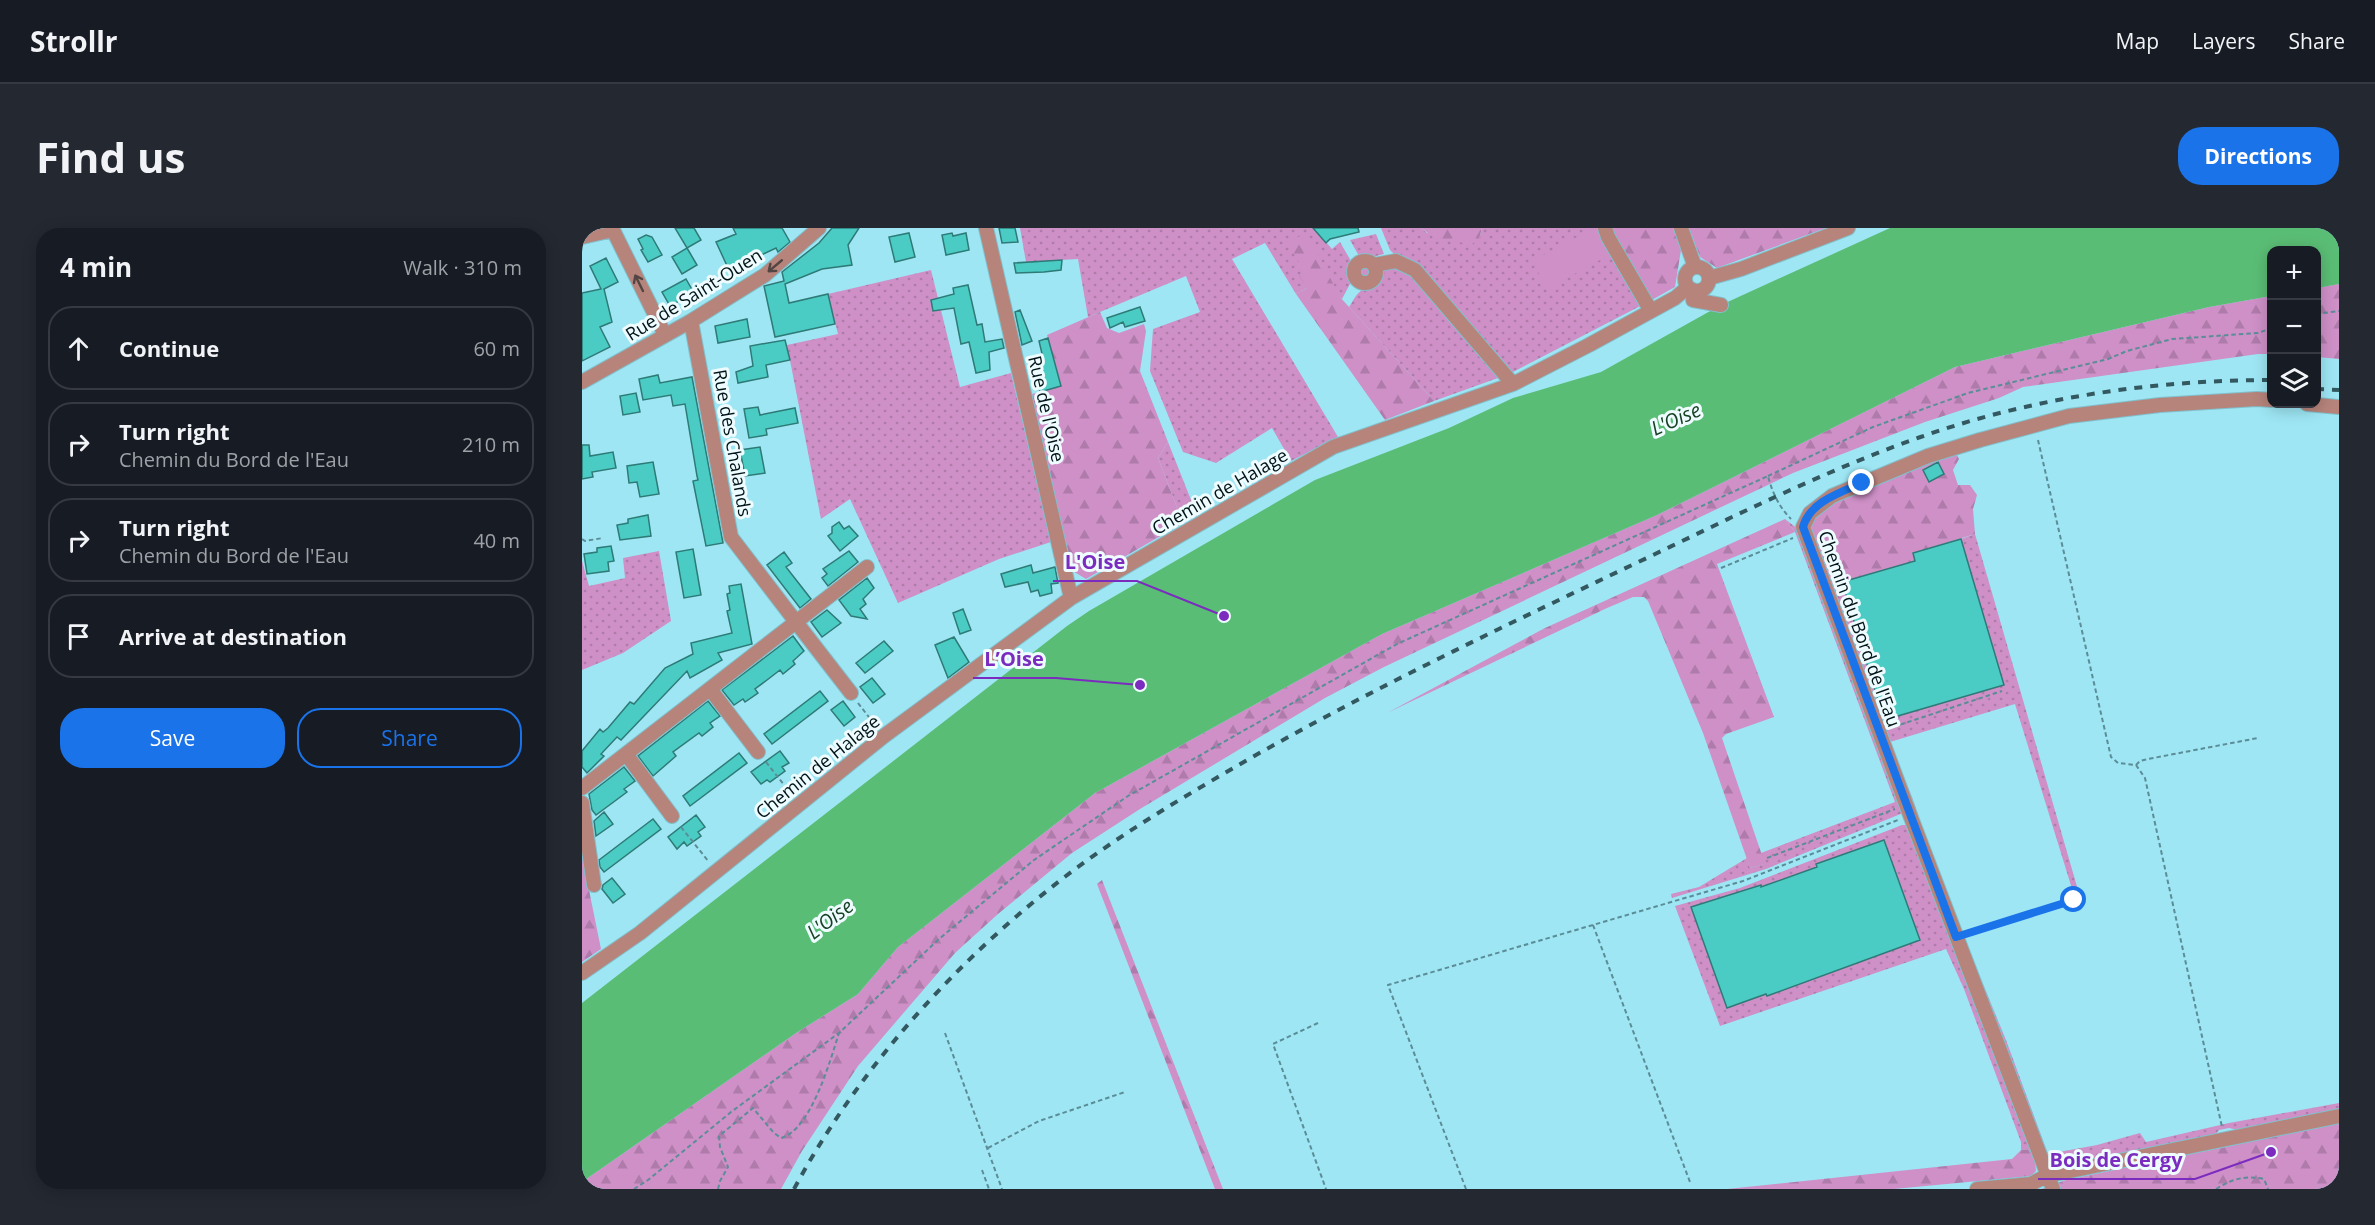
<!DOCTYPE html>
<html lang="en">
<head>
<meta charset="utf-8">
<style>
  :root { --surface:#171b24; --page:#242831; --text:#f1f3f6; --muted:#9ea1a6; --line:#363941; --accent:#1a73e8 }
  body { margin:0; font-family:"Open Sans",sans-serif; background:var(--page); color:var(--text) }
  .controls { position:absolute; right:18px; top:18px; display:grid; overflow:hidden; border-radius:12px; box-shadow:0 3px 15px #0003 }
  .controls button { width:54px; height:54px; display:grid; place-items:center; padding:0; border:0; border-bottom:2px solid var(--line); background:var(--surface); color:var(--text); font:30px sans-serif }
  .stop { position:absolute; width:18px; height:18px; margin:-14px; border:4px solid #1a73e8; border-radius:50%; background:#fff }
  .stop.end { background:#1a73e8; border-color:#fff; box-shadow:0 2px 6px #0008 }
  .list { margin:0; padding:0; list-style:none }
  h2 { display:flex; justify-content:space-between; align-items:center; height:78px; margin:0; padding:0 24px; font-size:26px }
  h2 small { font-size:20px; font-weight:400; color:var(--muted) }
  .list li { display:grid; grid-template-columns:39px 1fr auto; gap:18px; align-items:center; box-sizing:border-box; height:84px; margin:0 12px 12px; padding:0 12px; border:2px solid var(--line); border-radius:24px }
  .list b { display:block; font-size:22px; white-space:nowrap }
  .list p { margin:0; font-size:20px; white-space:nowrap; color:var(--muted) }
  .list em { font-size:20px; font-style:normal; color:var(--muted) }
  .actions { display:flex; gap:12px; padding:18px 24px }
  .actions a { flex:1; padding:14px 0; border:2px solid var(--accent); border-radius:24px; text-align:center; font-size:21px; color:var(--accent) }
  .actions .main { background:var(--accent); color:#fff }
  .icon { flex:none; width:33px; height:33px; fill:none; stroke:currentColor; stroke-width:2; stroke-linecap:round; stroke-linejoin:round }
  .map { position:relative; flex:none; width:1757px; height:961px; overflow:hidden; border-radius:24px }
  header { display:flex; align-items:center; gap:36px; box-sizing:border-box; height:84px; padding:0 30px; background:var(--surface); border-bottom:2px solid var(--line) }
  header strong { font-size:28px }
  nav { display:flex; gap:33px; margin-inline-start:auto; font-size:21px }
  .intro { display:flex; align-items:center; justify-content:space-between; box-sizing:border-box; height:144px; padding:0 36px }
  h1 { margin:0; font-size:42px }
  .button { padding:15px 27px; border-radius:24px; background:var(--accent); color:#fff; font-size:21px; font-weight:700 }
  main { display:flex; gap:36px; padding:0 36px }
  aside { flex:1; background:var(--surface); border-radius:24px; box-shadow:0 3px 15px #0003 }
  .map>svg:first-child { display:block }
  .grass { fill:url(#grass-dots); fill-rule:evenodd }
  .forest { fill:url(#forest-firs) }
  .pitch { fill:#ce90c7 }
  .water { fill:#5abd75 }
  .building { fill:#4accc5; stroke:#2e7a76; stroke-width:1.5 }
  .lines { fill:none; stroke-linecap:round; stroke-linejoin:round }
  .minor-casing { stroke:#82c0cc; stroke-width:16 }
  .path { stroke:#5b8d97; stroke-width:2; stroke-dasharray:4.5 3; stroke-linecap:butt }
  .minor { stroke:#b6847b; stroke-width:14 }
  .rail { stroke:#33585f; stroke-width:4; stroke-dasharray:8 8; stroke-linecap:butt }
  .oneway { stroke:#524644 }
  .route { stroke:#1a73e8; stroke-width:8 }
  .labels { text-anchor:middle; stroke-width:6; stroke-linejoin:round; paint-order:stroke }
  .street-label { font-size:18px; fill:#001317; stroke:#effcff }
  .water-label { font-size:20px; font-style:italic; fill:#184124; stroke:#effcff }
  .leader { fill:none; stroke:#7b2cbf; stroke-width:2 }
  .callout-dot { fill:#7b2cbf; stroke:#effcff; stroke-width:2 }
  .callout-label { font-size:20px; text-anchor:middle; font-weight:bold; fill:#7b2cbf; stroke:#effcff; stroke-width:6; stroke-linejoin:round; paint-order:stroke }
</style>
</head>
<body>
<header>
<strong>Strollr</strong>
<nav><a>Map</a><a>Layers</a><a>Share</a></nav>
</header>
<div class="intro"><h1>Find us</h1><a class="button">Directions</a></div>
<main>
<aside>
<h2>4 min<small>Walk · 310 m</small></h2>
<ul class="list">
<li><svg class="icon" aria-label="ahead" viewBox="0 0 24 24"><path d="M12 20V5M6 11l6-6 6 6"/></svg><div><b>Continue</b></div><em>60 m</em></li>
<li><svg class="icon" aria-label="right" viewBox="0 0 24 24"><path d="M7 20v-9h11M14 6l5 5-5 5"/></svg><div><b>Turn right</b><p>Chemin du Bord de l'Eau</p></div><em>210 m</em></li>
<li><svg class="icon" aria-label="right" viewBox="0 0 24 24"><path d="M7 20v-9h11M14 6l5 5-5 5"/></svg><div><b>Turn right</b><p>Chemin du Bord de l'Eau</p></div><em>40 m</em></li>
<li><svg class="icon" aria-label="arrive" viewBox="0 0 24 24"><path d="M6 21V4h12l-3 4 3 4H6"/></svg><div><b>Arrive at destination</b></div></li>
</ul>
<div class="actions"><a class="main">Save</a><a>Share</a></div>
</aside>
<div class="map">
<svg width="1757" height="961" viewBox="0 0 1757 961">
  <defs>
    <pattern id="grass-dots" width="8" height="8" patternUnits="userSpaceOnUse" patternTransform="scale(1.5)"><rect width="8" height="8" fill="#ce90c7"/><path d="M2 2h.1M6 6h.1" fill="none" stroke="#af7baa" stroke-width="1.8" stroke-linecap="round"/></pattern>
    <pattern id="forest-firs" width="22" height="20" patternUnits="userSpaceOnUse" patternTransform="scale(1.5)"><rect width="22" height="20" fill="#ce90c7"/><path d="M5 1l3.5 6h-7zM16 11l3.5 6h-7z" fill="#af7baa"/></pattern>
  </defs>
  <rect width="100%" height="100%" fill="#9ee6f4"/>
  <path class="grass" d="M438 0H734L736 5 750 21 758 14 769 33 765 41 769 54 760 71 722 43 725 60 714 66 683 15 650 31 756 209 709 233 690 200 634 235 601 224 568 143 571 101 618 84 604 48 506 89 496 31 444 34Z
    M799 0H839L845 5 897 11 900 0H1027L1068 73 931 144 923 138 808 22Z
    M794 6 802 26 790 29 777 28 768 12Z
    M774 44a8 8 0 1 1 16 0a8 8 0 1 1-16 0Z
    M814 40 826 42 916 146V150L852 173 767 79C771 73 774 66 780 62 791 56 798 56 799 41Z
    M349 42 378 159 429 145 469 314 417 331 316 375 268 271 239 291 205 117 256 106 246 66Z
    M586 214 615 287 601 295 576 230Z
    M1203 291 1216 301 1321 585 1184 641 1090 670 1089 666 1117 659 1165 630 1168 640 1182 636 1179 625 1313 574 1213 304Z
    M1393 306 1496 662 1491 664 1433 476 1308 514 1330 569 1362 661 1424 812 1466 926 1515 917 1558 905 1564 914 1647 895 1757 875V883L1656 902 1647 900 1637 902 1633 907 1595 916 1478 941 1470 940 1465 934 1428 835 1422 814 1404 775 1313 536 1306 516 1308 513 1297 496 1243 353 1260 354 1301 492 1421 457 1379 311Z
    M77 323 89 393 41 425 0 442V333L7 358 43 350 41 330Z
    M1320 597H1325L1449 921 1439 922V914L1382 761 1364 721 1138 798 1093 678 1158 660ZM1301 612 1338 712 1308 723 1272 623ZM1264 625 1300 725 1234 636ZM1225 643 1259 740 1244 745 1209 648ZM1178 657 1215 757 1185 768 1149 667ZM1139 669 1175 769 1145 779 1109 680Z"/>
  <path class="forest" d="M839 0H900L897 11 890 16 854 11Z
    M1027 0H1094L1100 16 1093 59 1068 73Z
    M1107 0H1244L1135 40 1118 29Z
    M725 5 758 69 852 173 803 192 714 66 725 60 717 47 722 43 705 14Z
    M1757 56V131L1735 129 1734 60Z
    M1689 68V126H1676L1441 159 1417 170 1343 194 1211 245 802 439 743 470 558 581 490 625 416 686 373 725 276 838 220 923 199 961H0V954L214 805 276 766 316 719 513 565 800 406 1075 287 1373 139 1627 79Z
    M518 84 525 100 537 105 562 96 564 103 558 143 586 214 576 230 601 295 504 351 489 342 447 167 479 157 465 107Z
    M1373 223 1377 231 1371 242 1376 257H1388L1395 267 1391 281 1393 306 1331 325 1333 333 1260 354 1243 353 1227 302 1230 289 1244 275Z
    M1203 291 1213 304 1135 336 1192 489 1144 506 1140 510 1183 636 1168 640 1121 505 1066 373 1062 369H1051L1025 380 805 485 963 400Z
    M0 610 8 667 19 721 0 734Z
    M520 652 641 961H633L515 656Z
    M1757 895V961H1459L1484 952Z
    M1449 921 1453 932 1454 943 1449 948 1312 961H1145L1430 931 1439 922Z"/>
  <path class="pitch" d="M1012 0H1017L1029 26 965 61 950 33Z"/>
  <path class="water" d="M1308 0H1757V56L1735 60 1734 22H1690L1689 68 1627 79 1373 139 1075 287 800 406 513 565 316 719 276 766 214 805 0 954V775L485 398 507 383 733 252 867 200 931 170 1019 144 1139 77Z"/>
  <path class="building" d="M93 0H112L119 12 105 20Z
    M151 0H200L208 14 196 24 194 20 147 42 134 14 154 6Z
    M250 0H277L266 17 270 37 240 41 203 56 207 75 246 66 253 96 193 109 182 58 202 53 200 44 237 15Z
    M417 0H433L436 14 420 15Z
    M731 0H776L777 4 748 11 744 15Z
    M327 5 333 29 313 34 307 9Z
    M370 5 371 8 384 5 387 22 364 27 360 7Z
    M64 7 70 9 80 27 66 34 59 22 61 21 56 11Z
    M105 20 115 37 100 46 90 29Z
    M24 30 36 54 22 61 30 94 18 99 28 119 0 133V65L19 61 8 38Z
    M480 32 479 42 462 44 434 45 432 35Z
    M104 51 112 65 88 78 80 64Z
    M386 57 395 97 400 96 403 114 420 111 422 120 407 124 408 142 394 145 387 114 379 116 372 80 351 83 349 72 372 66 371 60Z
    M558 79 563 93 543 99 541 94 528 100 525 90Z
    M438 82 450 113 440 117 433 84Z
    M165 91 168 109 136 115 133 98Z
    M466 110 479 158 458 164 454 146 457 144 455 136 462 134 457 113Z
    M203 112 208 132 184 137 186 149 156 155 154 144 171 138 168 118Z
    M76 147 78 155 110 149 141 315 124 318 111 253 116 252 115 248 103 176 91 178 89 167 61 172 57 151Z
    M54 165 58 184 41 187 38 168Z
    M176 179 178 187 213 180 216 195 184 201 185 207 167 210 162 181Z
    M0 217H7L8 228 31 224 34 240 10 244 11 249 0 251Z
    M178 219 183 245 163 248 158 222Z
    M71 234 77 266 58 269 55 254 47 255 45 238Z
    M1356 234 1362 246 1347 254 1341 242Z
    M66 287 69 308 38 312 35 297 46 295V291Z
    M257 294 262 301 267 298 276 308 258 323 246 308 250 305V299Z
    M1379 311 1422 457 1302 492 1260 354 1333 333 1331 325Z
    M29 318 32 333 26 334 27 343 5 346 2 326 15 324V320Z
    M111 321 119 367 102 370 94 324Z
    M267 323 276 334 246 358 240 350 245 346 241 341Z
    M202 324 210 335 204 339 229 371 218 380 185 337Z
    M449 337 451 345 473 339 476 355 469 356 470 365 458 368 456 362 449 364 446 354 423 359 419 346Z
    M285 350 292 360 281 371 284 376 278 381 285 391 269 388 257 372Z
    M159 356 170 416 136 425 140 432 108 450 105 443 39 512 35 509 19 526 22 528 5 545 0 539V523L18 501 21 504 26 500 48 474 52 476 83 440 111 426 109 415 150 405 145 383 148 382 145 366 148 365 147 358Z
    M381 381 389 402 378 406 371 385Z
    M245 382 259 395 240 409 229 394Z
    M211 408 222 423 211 433 213 436 201 446 198 442 185 452 173 461 176 465 163 474 161 471 152 477 140 462Z
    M372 409 387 434 366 450 353 417Z
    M302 413 311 423 283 445 274 435Z
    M290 450 303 466 291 475 278 459Z
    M238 463 246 473 190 516 182 506Z
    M126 473 138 488 128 495 131 499 120 508 117 505 91 524 94 528 71 548 56 528Z
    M261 473 273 489 262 498 249 482Z
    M198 523 207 535 200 539 203 543 188 554 185 552 179 556 169 544Z
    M157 525 165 535 108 578 101 568Z
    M42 539 53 553 42 561 45 564 14 587 10 582 7 566Z
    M22 584 31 596 14 608 12 593Z
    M114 587 123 599 116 604 119 608 105 618 102 614 95 621 86 609Z
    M71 591 79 601 22 644 18 639 17 632Z
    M1302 612 1338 712 1185 768 1184 766 1145 780 1109 679 1179 657V659L1235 639 1234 636Z
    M30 650 43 666 31 675 20 661 21 657Z"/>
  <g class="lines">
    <g class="minor-casing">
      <path id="minor" d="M30 0 83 107
        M404 0 489 370
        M1023 0 1026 9 1069 83
        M1099 0 1113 39
        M0 9 31 2
        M772 44a11 11 0 1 1 22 0a11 11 0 1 1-22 0Z
        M792 37 814 33 833 42 931 156
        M1103 51a12 12 0 1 1 24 0a12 12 0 1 1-24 0Z
        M1127 50 1159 41 1266 0
        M1111 62V72L1139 77
        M0 154 109 93 183 47 237 0
        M1725 176 1757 179
        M128 461 176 524
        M269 465 214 394 285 339
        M44 526 90 588
        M0 560 214 394 149 309 109 93
        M0 575 12 657
        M0 745 58 705 302 508 489 370 751 219 931 156 1007 117 1093 70 1106 59
        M1395 961 1449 956 1464 948 1757 888
        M1471 961 1328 587 1221 299 1228 285 1250 268 1346 228 1398 212 1487 188 1578 177 1675 171 1690 172"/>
    </g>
    <path class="path" d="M1734 86 1757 83
      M1456 212 1529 529 1536 535 1554 537 1563 550 1640 899
      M1186 248 1291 199 1386 165 1526 131 1545 123 1590 111 1676 105 1690 100
      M0 311 3 313 21 310
      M1139 340 1211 310
      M276 475 293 497
      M1311 499 1420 463
      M184 534 210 567
      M1554 537 1558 533 1566 531 1676 510
      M99 599 127 634
      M1185 630 1313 581
      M1011 697 1108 954
      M1388 704 1492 672
      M736 795 691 816 744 961
      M363 805 420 961
      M406 920 457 893 543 864
      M400 942 407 961
      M52 961 66 952 149 884 257 805 357 711 452 632 546 568 815 416 1186 248C1190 264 1197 279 1209 291
      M136 961 138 953 146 939 138 919 137 908 171 880 192 905 199 910C229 902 248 833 257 805
      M884 961 806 757 1161 653 1316 592
      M1634 961C1650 951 1663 947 1682 951L1686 961"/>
    <use href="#minor" class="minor"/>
    <path class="rail" d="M1734 161 1757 162
      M212 961C277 840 372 735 480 651 541 604 608 565 674 527 828 440 989 367 1148 290 1233 250 1319 211 1410 187 1502 163 1595 152 1690 152"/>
  </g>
  <defs><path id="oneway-shaft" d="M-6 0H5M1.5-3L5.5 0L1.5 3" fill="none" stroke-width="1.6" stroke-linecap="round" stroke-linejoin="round" transform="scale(1.5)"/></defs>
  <g class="oneway">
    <use href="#oneway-shaft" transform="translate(193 38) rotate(140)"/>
    <use href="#oneway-shaft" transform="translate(57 55) rotate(-116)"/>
  </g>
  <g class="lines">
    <path class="route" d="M1280 255C1257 265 1228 274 1221 299L1374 709 1492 672"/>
  </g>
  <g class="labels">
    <g class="street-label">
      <text transform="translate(112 67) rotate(-32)" y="6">Rue de Saint-Ouen</text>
      <text transform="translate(464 181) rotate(77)" y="6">Rue de l'Oise</text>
      <text transform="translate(150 215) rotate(80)" y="6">Rue des Chalands</text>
      <text transform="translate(638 264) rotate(-30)" y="6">Chemin de Halage</text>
      <text transform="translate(1277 401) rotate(70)" y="6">Chemin du Bord de l'Eau</text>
      <text transform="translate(236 539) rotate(-39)" y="6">Chemin de Halage</text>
    </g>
    <g class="water-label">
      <text transform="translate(1094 191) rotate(-24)" y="7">L'Oise</text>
      <text transform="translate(248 691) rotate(-37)" y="7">L'Oise</text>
    </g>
  </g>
  <path class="leader" d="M642 388L555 353H471M558 457L474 450H391M1689 924L1613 951H1456"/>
  <g class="callout-dot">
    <circle cx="642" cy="388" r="6"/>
    <circle cx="558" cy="457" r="6"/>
    <circle cx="1689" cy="924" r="6"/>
  </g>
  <g class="callout-label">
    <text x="513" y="341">L'Oise</text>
    <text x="432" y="438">L’Oise</text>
    <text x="1534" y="939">Bois de Cergy</text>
  </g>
</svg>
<div class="controls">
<button>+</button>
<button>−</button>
<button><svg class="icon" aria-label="layers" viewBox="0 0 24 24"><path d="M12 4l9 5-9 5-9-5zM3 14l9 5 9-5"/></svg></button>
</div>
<div class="stop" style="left:1492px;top:672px"></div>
<div class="stop end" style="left:1280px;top:255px"></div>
</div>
</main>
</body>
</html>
